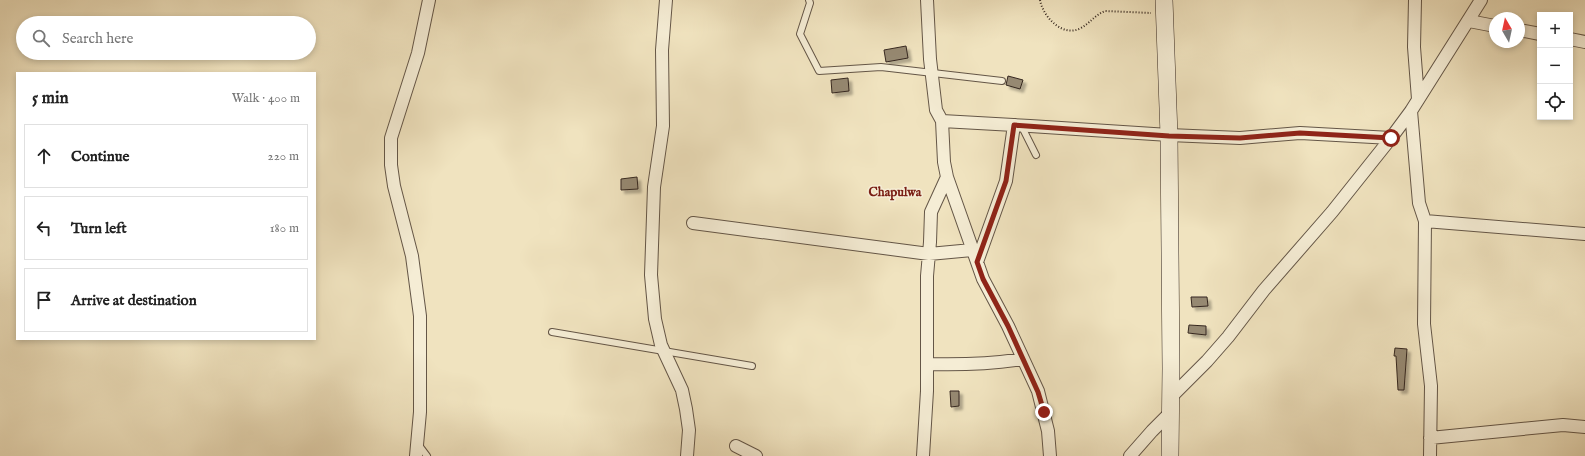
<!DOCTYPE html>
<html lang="en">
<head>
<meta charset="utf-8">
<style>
  :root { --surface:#fff; --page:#f6f6f6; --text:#222; --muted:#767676; --line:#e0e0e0 }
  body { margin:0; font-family:"IM FELL English",serif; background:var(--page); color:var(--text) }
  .controls { position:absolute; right:12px; top:12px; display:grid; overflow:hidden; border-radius:0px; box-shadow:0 2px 6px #0003 }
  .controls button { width:36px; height:36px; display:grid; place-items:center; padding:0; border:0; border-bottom:1px solid var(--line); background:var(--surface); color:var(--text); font:20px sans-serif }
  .compass { position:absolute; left:1489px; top:12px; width:36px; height:36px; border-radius:50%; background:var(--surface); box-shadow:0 2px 6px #0003; rotate:351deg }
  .stop { position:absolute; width:12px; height:12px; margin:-9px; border:3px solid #8f2418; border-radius:50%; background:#fff }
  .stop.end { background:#8f2418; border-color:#fff; box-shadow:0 1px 4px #0008 }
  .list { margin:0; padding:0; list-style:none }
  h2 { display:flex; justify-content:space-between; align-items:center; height:52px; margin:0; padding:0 16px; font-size:17px }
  h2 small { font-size:13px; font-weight:400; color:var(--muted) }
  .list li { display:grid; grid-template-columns:26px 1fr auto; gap:12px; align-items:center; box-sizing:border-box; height:64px; margin:0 8px 8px; padding:0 8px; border:1px solid var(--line); border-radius:0px }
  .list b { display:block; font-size:15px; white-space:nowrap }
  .list em { font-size:13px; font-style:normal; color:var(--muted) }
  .icon { flex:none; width:22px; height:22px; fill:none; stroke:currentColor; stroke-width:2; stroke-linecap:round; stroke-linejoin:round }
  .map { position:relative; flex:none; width:1585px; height:456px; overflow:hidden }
  .search { position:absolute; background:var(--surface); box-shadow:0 2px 6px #0003; left:16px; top:16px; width:300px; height:44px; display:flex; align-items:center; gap:10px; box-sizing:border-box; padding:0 14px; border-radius:22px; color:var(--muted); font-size:15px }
  .panel { position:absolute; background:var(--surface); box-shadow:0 2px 6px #0003; left:16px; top:72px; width:300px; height:268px; border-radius:0px }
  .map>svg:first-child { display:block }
  .building { fill:#968972; stroke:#35271f; filter:url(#shadow) }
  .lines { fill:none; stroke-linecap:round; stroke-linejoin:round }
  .lane-casing { stroke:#645647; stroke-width:8 }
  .street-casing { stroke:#645647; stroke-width:14 }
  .secondary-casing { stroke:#35271f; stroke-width:18 }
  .path { stroke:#35271f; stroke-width:2; stroke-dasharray:1 2; stroke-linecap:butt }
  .lane { stroke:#f5edd5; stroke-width:6 }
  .street { stroke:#f5edd5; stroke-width:12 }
  .secondary { stroke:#f5edd5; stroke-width:17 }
  .route { stroke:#8f2418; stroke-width:5 }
  .labels { text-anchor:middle; stroke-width:3; stroke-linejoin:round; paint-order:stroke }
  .quarter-label { font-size:13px; font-weight:bold; fill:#7a1f14; stroke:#f5edd5 }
</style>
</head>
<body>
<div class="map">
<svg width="1585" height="456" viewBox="0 0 1585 456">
  <defs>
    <filter id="shadow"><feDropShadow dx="3.5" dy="3.5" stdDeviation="1" flood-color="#0004"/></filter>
  </defs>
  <rect width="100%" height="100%" fill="#f0e3bf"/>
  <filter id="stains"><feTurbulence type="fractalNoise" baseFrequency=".005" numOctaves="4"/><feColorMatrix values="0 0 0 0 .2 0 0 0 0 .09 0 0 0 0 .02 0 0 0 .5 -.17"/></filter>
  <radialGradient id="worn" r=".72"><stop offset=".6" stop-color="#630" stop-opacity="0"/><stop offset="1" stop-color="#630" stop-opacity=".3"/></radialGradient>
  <path class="building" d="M906 46 908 58 886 62 884 50Z
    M1008 76 1023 80 1020 89 1006 85Z
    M848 78 849 91 832 93 831 80Z
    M637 177 638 189 621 190V179Z
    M1191 297H1207L1208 306 1192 307Z
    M1189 325 1206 326V335L1188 333Z
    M1395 348 1407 349 1404 390H1398L1396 356H1394Z
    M950 391H959V406L951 407Z"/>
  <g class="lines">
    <g class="lane-casing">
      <path id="lane" d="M809 0 810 3 800 34 819 71 881 67 1002 81
        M1021 125 1036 155
        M552 332 752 366
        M418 444 427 456"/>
    </g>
    <g class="street-casing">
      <path id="street" d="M666 0 662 50 663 126 654 187 651 275 655 319 661 345 682 390 686 409 689 430 687 456
        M1415 0 1414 47 1418 99
        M1469 21 1495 26
        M1519 30 1540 34
        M1570 39 1585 42
        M1411 111 1419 203 1425 221 1424 324 1431 386 1430 456
        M942 121 1030 126 1169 135 1240 138 1300 133 1391 138
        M947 177 983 279 1008 326 1038 391 1048 431 1050 456
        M1425 221 1585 234
        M693 223 929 254 972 250
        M977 262 1006 181 1014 125
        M927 364C960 365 991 364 1023 359
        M1171 397 1207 361 1228 337 1264 290 1332 212 1391 138 1411 111 1481 0
        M1430 438 1563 425 1585 427
        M736 446 756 456
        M416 456 420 412V316L412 256 394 186 391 165V138L418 53 429 0
        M923 456 927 391V276L930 242 931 212 947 177 944 162 942 121 936 110 930 59 927 0
        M1130 456 1152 431 1171 412"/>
    </g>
    <g class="secondary-casing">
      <path id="secondary" d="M1164 0 1169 135 1171 368 1170 456"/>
    </g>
    <path class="path" d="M1040 0C1043 17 1063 38 1081 28 1090 23 1095 15 1105 11L1151 13"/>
    <use href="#lane" class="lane"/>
    <use href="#street" class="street"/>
    <use href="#secondary" class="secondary"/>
  </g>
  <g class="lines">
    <path class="route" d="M1044 412 1038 392 1008 326 983 279 977 262 1006 181 1014 125 1169 136 1240 138 1300 133 1391 138"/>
  </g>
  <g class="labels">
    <g class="quarter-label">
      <text x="895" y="196">Chapulwa</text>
    </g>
  </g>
  <rect width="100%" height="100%" filter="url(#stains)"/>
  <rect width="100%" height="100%" fill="url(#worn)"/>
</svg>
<div class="controls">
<button>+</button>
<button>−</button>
<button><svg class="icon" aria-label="locate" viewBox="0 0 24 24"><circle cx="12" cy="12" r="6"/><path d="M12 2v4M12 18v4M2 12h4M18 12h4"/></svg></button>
</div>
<svg class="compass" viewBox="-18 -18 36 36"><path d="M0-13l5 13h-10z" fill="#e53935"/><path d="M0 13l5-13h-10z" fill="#767676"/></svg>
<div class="stop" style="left:1391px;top:138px"></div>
<div class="stop end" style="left:1044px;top:412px"></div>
<div class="search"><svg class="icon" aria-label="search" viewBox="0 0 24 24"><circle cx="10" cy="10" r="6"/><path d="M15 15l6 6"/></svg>Search here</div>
<section class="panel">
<h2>5 min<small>Walk · 400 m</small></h2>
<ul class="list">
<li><svg class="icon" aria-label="ahead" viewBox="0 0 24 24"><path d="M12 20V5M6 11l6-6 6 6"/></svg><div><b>Continue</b></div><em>220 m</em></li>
<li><svg class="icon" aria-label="left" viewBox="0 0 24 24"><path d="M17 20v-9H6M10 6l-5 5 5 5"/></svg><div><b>Turn left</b></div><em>180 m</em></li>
<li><svg class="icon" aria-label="arrive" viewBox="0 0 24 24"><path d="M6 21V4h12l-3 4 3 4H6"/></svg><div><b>Arrive at destination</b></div></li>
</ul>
</section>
</div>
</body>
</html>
